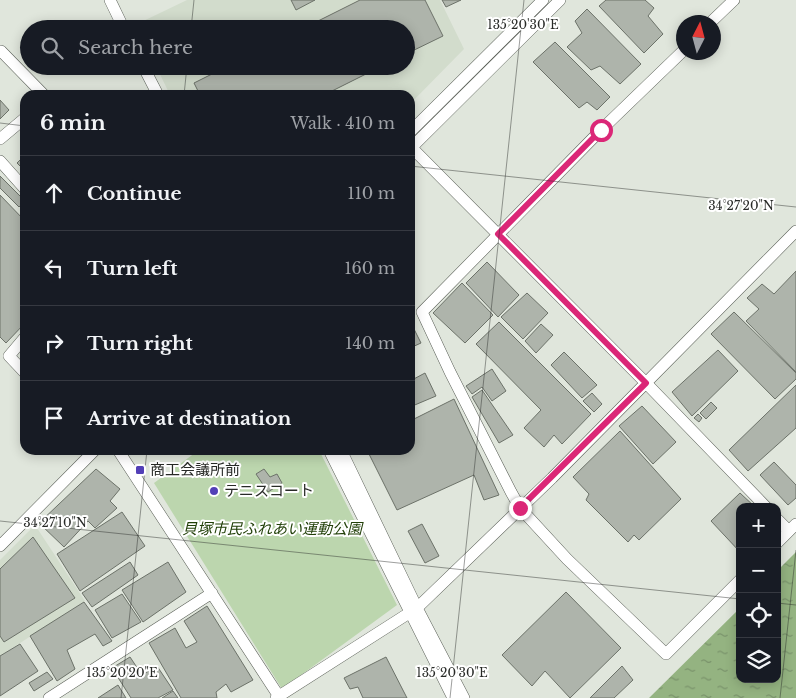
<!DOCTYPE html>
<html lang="en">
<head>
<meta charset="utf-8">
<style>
  :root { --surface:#171b24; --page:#20242c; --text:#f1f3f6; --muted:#9ea1a6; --line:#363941 }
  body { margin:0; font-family:"Libre Baskerville","Noto Sans JP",serif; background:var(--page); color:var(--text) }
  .controls { position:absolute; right:15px; bottom:15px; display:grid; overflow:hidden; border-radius:10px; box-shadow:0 2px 12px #0003 }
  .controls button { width:45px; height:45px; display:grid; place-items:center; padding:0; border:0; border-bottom:1px solid var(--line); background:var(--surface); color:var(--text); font:25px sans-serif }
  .compass { position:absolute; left:676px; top:15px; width:45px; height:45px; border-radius:50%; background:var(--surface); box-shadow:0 2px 12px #0003; rotate:6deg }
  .stop { position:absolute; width:15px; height:15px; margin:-11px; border:4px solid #db2777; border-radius:50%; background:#fff }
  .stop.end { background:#db2777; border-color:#fff; box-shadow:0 1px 5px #0008 }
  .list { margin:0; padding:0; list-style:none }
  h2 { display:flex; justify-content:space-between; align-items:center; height:65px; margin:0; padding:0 20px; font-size:21px }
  h2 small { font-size:16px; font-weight:400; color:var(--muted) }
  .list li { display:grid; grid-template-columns:32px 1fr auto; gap:15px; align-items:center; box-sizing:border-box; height:75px; padding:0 20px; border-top:1px solid var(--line) }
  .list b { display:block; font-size:19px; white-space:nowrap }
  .list em { font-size:16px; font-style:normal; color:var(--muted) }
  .icon { flex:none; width:28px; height:28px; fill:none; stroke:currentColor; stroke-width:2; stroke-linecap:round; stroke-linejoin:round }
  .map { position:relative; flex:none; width:796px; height:698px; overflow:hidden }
  .search { position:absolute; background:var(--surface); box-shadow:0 2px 12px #0003; left:20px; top:20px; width:395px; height:55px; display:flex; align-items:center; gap:12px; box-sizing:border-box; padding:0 18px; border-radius:28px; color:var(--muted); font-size:19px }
  .panel { position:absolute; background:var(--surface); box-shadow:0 2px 12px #0003; left:20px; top:90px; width:395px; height:365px; border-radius:15px }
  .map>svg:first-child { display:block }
  .built { fill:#d2dccc }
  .green { fill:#bcd6ae }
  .water { fill:url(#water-ripples) }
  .building { fill:#aeb4ab; stroke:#6c7269 }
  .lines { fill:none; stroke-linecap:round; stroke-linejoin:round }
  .minor-casing { stroke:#5a5f57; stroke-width:12 }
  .minor { stroke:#fff; stroke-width:11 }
  .route { stroke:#db2777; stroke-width:6 }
  .ticks { fill:none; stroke:#282a27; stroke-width:1; stroke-opacity:0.45 }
  .poi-dot { fill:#523fb7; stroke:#fff; stroke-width:2 }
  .labels { text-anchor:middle; stroke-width:4; stroke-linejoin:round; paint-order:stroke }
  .poi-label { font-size:15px; fill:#282a27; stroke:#fff; text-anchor:start }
  .park-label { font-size:15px; font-style:italic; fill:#224009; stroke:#fff }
  .ticks-label { font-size:12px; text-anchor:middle; fill:#282a27; stroke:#fff; stroke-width:4; stroke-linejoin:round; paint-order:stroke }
</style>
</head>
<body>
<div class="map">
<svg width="796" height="698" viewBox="0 0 796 698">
  <defs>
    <pattern id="water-ripples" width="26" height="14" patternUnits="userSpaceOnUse" patternTransform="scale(1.25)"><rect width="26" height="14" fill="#94b381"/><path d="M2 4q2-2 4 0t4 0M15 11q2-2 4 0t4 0" fill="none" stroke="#79926a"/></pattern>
  </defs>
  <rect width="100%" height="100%" fill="#e0e6dc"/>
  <path class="built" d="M187 0H440L464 49 410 104V95H170L156 66H406V29H137L135 25Z
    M35 525 85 601 0 656V560Z"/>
  <path class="green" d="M199 450H319L397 605 282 689 154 483Z"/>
  <path class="water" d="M796 552V698H649L740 608V679H777V571Z"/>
  <path class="building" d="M291 0H315L296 10Z
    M360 0H425L443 36 406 54V29H302Z
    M442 0H461L446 7Z
    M606 0H645L654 8 648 16 663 34 644 53 599 6Z
    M587 9 641 64 620 84 600 66 591 70 567 47 582 33 575 21Z
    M555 42 610 97 597 110 587 102 579 108 533 62Z
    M228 66H382L324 95H200L194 83Z
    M0 100 9 110 0 119Z
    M25 155V171L17 163Z
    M0 176 25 201 19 207 0 188Z
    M0 195 25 221V323L6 343 0 337Z
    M487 262 519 295 498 317 466 283Z
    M796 271V372L746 321 759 309 747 298 762 284 774 294Z
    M462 283 493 315 465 343 433 313Z
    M527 293 548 313 523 339 501 317Z
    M734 312 796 373V379L775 399 711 334Z
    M499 322 591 414 562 444 554 435 544 447 524 428 541 410 476 344Z
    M541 324 553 335 536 353 525 341Z
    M413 327 421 343 410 348V329Z
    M718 350 738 371 692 416 672 392Z
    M564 352 597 385 582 398 551 365Z
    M492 369 506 391 492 401 482 387 472 394 466 386Z
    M425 373 436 396 410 407V381Z
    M796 385V428L748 471 729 450Z
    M482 390 513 435 499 443 472 397Z
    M592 393 602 404 594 412 583 401Z
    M454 399 499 495 484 500 474 475 397 510 367 450H410V421Z
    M711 402 717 408 706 419 700 413Z
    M642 406 676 442 653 464 619 426Z
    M698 414 702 418 699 422 694 418Z
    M620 431 681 499 639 540 634 535 628 542 586 500 589 494 573 477Z
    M774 462 796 485V498L788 505 760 475Z
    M96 469 120 489 110 501 117 508 95 528 88 521 64 547 39 523Z
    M264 469 270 477 277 474 282 483 268 492 256 474Z
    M740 493 755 507H740V552L711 521Z
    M122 512 145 546 80 591 57 554Z
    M422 524 439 556 425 563 408 531Z
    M33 537 75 598 4 642 0 636V569Z
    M130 562 138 575 92 607 82 593Z
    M168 562 186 592 143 622 122 590Z
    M566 592 621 648 570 698 545 671 532 686 502 655Z
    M122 594 141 622 112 638 95 610Z
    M84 602 112 641 103 646 95 634 67 650 75 669 57 681 30 636Z
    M207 606 253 680 231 692 226 684 216 692 217 698H181L149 643 175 628 186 648 197 642 184 621Z
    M20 644 38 671 0 696V656Z
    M130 657 142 675 157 666 173 690 158 698H131L112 668Z
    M386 657 407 698H363L358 687 350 689 344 678Z
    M622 666 633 680 614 698H590Z
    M47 672 53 679 34 691 29 683Z
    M118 685 126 698H98Z
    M173 691 178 698H162Z"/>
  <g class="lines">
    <g class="minor-casing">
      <path id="minor" d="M110 0 124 29
        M711 22 734 0
        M684 50 601 130 422 312 450 372 511 492 520 508 567 559 666 654 740 580
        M0 52 1 51 44 95
        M143 66 158 95
        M410 132 543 0
        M0 139 25 118
        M410 146 646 383 766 507
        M410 149 560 0
        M0 161 25 189
        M25 337 9 356 25 373
        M118 450 280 698
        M329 450 453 698
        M341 450 417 608 464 698
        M777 519 789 531
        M777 543 796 524
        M0 546 95 450
        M49 698 212 593
        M276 698 417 608 552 478 796 231"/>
    </g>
    <use href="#minor" class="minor"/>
  </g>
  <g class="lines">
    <path class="route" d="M520 508 646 383 498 234 601 130"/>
  </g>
  <path class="ticks" d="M191 29 194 0M184 95 187 66M0 123 25 126M410 166 796 207M0 521 740 599M777 603 796 605M121 698 147 450M450 698 524 0M780 698 796 550"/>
  <g class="poi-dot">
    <rect x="135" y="465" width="10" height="10" rx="2.5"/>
    <circle cx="214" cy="491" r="5"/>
  </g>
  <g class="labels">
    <g class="poi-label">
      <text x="150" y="475">商工会議所前</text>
      <text x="224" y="496">テニスコート</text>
    </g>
    <g class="park-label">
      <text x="272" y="534">貝塚市民ふれあい運動公園</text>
    </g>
  </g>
  <g class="ticks-label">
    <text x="523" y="29">135°20'30"E</text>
    <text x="741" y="210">34°27'20"N</text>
    <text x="55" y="527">34°27'10"N</text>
    <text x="122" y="677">135°20'20"E</text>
    <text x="452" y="677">135°20'30"E</text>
  </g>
</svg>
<div class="controls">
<button>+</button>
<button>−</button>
<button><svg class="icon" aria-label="locate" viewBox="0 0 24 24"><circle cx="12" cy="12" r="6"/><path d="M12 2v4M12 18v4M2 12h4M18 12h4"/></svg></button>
<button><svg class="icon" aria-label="layers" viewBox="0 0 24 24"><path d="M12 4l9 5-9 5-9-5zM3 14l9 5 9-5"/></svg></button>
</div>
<svg class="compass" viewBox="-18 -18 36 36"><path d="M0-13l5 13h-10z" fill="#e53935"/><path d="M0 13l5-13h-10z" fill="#9ea1a6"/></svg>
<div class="stop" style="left:601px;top:130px"></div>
<div class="stop end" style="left:520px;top:508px"></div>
<div class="search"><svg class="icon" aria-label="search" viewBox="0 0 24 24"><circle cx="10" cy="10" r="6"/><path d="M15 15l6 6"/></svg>Search here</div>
<section class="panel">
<h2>6 min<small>Walk · 410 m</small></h2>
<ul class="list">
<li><svg class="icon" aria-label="ahead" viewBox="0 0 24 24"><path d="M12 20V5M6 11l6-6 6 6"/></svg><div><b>Continue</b></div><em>110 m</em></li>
<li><svg class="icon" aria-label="left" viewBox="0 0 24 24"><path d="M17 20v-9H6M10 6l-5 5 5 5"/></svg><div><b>Turn left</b></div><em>160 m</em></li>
<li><svg class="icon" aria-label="right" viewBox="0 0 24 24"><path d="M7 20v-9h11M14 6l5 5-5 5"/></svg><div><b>Turn right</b></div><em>140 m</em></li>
<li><svg class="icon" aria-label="arrive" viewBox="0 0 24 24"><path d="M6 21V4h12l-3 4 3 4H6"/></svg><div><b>Arrive at destination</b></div></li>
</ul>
</section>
</div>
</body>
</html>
